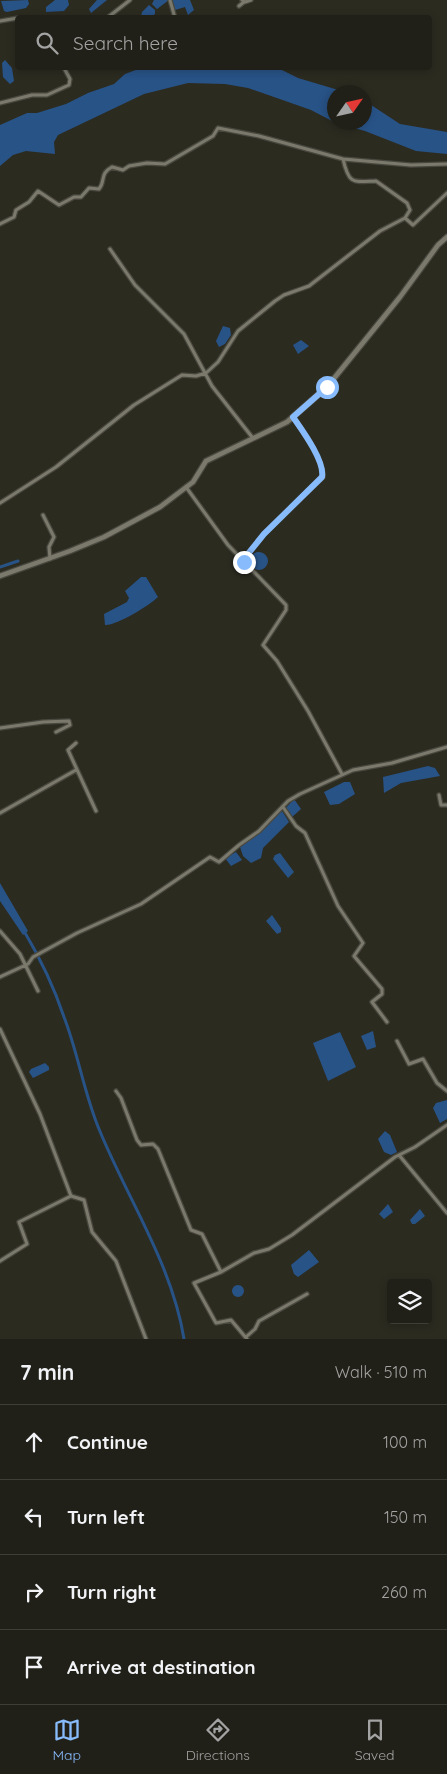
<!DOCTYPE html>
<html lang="en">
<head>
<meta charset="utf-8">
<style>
  :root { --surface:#212018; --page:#292821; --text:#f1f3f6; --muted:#a2a3a2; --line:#3e3e37; --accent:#87bbfb }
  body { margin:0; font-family:Quicksand,sans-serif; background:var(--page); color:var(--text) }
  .controls { position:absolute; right:15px; bottom:15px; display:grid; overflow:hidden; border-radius:5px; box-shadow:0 2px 8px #0003 }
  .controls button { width:45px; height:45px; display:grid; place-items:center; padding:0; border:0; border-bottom:1px solid var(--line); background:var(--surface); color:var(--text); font:25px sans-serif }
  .compass { position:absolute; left:327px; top:85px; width:45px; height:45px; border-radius:50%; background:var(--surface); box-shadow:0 2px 8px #0003; rotate:56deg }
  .stop { position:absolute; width:15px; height:15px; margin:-11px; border:4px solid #87bbfb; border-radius:50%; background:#fff }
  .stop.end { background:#87bbfb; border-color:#fff; box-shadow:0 1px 5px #0008 }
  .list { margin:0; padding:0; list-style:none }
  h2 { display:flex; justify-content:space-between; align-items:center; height:65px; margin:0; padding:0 20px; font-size:21px }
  h2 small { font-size:16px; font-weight:400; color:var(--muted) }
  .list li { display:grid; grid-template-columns:32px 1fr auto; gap:15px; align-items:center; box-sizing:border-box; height:75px; padding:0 20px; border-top:1px solid var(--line) }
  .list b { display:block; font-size:19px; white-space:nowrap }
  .list em { font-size:16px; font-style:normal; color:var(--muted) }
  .icon { flex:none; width:28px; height:28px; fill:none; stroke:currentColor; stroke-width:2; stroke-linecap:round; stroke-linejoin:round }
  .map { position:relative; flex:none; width:447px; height:1339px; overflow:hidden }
  .search { position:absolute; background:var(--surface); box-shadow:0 2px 8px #0003; left:15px; right:15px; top:15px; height:55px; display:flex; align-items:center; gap:12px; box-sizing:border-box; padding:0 18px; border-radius:5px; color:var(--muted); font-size:19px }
  .sheet { height:365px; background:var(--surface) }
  nav { display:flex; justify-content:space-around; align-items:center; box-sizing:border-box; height:70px; border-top:1px solid var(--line); background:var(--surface); font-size:14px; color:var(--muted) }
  nav a { display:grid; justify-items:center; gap:2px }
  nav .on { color:var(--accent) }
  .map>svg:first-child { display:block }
  .water { fill:#285387 }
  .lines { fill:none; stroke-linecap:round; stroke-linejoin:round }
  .canal { stroke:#285387; stroke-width:3 }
  .minor-casing { stroke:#49483f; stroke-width:5.5 }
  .tertiary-casing { stroke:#49483f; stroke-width:7 }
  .minor { stroke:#7a796c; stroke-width:3 }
  .tertiary { stroke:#7a796c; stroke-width:4.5 }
  .route { stroke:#87bbfb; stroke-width:6 }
</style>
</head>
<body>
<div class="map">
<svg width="447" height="1339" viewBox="0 0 447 1339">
  <rect width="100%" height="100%" fill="#2c2b20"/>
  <path class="water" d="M28 0 29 4 26 8 7 12 4 11 1 1Z
    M55 0H68L69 5 64 11 46 12V7Z
    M97 0H107L91 13 89 9Z
    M154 0H169L157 9 152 4Z
    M171 0H190L194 10 188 15 185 7 175 10Z
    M149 5 155 10V14L151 17H141L142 12Z
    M5 60 12 68 14 81 10 84 3 77 2 63Z
    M141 68H278L298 78 345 92H334V122L311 110 248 88 225 84 188 83 144 94 58 135 54 142 55 154 26 151 13 155 0 166V125L27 113H37L66 104 88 93 114 84 125 74Z
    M365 101 400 124 447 132V154L416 151 365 131 336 123 364 122Z
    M223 326 230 328 231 335 225 344 219 347 216 341Z
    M301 340 309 346 298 354 293 345Z
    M250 561a9 9 0 1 1 18 0a9 9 0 1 1-18 0Z
    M141 577H146L158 597C150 605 116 626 105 625L104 614 127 602 129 598 125 591Z
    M428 766 435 768 440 776 401 783 384 793 383 777Z
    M344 782H350L355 794 339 804 330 805 324 792Z
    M294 799 301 809 292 817 285 809Z
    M279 811H282L289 822 263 848 261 858 251 863 243 856 240 847 264 829Z
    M236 852 242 860 231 866 225 858Z
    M280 853 294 872 288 878 273 859 275 855Z
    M0 883 28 931 23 935 0 901Z
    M272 915 281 928V932L277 934 266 921Z
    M373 1031 376 1047 367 1050 361 1036Z
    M340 1032 356 1067 328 1081 313 1043Z
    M45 1063 49 1067V1070L33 1078 29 1072 31 1069Z
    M447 1100V1119L440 1123 433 1108 436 1103Z
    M385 1131 390 1135 397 1152 391 1155 384 1152 378 1139Z
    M388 1204 393 1212 384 1219 379 1214Z
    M420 1209 425 1216 415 1224H412L410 1220Z
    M309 1250 319 1262 298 1277 294 1274 291 1265Z
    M232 1291a6 6 0 1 1 12 0a6 6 0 1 1-12 0Z"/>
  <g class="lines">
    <path class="canal" d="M0 567 18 561
      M24 931C40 958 54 987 64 1017 78 1053 84 1093 99 1129 127 1198 172 1264 184 1339"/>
    <g class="minor-casing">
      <path id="minor" d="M170 0 175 18
        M242 0 245 2 251 0
        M239 6 244 2
        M38 18H46
        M107 18 130 0
        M0 21 18 18
        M0 103 32 95H47L69 85 70 79 64 68
        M343 159 411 165 447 164
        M0 224 14 217 16 210 29 202 38 191 59 205 74 197H81L89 188 99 189C106 181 99 174 112 167L123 170 129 166 147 163 165 164 213 136 218 128 259 136 343 159C349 185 353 182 376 181L407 203 410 210 405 218 413 225 447 193
        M110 249 135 285 184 334 212 386 252 437
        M186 487 228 545 286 605V610L263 645 277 661 308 711 342 774
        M0 503 56 467 134 405 182 375 196 376 206 373 218 362 238 331 275 301 284 295 309 286 380 231 405 218
        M43 515 54 537 49 547 50 559
        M243 560 264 534 323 477C324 461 302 430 293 417
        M0 728 43 722 69 721 70 725 56 732
        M76 743 68 750 96 811
        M439 795 441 805H447
        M283 807 296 826 305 833 338 906 363 943 354 956 382 989V994L372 1002 387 1022
        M0 813 76 770
        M0 931 20 954 38 991
        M0 977 28 964 33 957 77 933 141 904 210 857 219 862 239 845 259 831 288 801 300 794 353 770 392 763 447 747
        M0 1029 40 1114 71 1196 84 1200 92 1232 116 1261 146 1339
        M397 1041 409 1064 423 1059 437 1083 447 1091
        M116 1091 121 1098 137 1140 141 1145 153 1144 158 1149 191 1230 202 1234 221 1272
        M399 1155 447 1213
        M0 1261 27 1244 19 1222 71 1196
        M246 1337 255 1329 259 1321 307 1294
        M247 1339 231 1320 216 1323 194 1283 221 1272 254 1253 269 1249 292 1235 395 1157 415 1147 447 1125"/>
    </g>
    <g class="tertiary-casing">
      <path id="tertiary" d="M0 576 70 551 104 537 160 507 193 482 206 461 287 422 327 387 400 297 438 245 447 237"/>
    </g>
    <use href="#minor" class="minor"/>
    <use href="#tertiary" class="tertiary"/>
  </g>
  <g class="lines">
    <path class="route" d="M244 562 243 560 264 534 322 477C325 461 302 430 293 417L327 387"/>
  </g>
</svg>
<div class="controls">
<button><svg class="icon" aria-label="layers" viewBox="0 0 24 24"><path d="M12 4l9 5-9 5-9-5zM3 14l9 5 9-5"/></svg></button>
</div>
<svg class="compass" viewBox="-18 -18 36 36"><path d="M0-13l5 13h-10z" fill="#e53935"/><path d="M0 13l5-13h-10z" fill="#a2a3a2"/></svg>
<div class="stop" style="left:327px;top:387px"></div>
<div class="stop end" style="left:244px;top:562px"></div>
<div class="search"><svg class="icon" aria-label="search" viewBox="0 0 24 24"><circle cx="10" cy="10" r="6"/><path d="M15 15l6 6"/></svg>Search here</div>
</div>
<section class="sheet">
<h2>7 min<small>Walk · 510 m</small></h2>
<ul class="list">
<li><svg class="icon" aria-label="ahead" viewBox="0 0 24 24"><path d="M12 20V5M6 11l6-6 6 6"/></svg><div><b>Continue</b></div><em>100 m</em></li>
<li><svg class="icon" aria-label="left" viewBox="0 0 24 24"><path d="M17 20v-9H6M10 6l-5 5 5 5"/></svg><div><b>Turn left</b></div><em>150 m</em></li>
<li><svg class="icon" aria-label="right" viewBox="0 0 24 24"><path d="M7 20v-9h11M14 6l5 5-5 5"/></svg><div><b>Turn right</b></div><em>260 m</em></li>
<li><svg class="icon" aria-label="arrive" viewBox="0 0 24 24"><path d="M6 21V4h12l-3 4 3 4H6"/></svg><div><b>Arrive at destination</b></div></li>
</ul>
</section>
<nav>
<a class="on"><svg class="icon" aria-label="map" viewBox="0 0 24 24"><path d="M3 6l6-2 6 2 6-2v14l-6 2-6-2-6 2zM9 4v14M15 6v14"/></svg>Map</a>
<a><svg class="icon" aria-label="directions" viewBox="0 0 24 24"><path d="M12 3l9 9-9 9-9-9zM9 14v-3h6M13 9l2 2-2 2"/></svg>Directions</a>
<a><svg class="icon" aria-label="saved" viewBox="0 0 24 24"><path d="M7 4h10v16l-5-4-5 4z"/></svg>Saved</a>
</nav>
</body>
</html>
